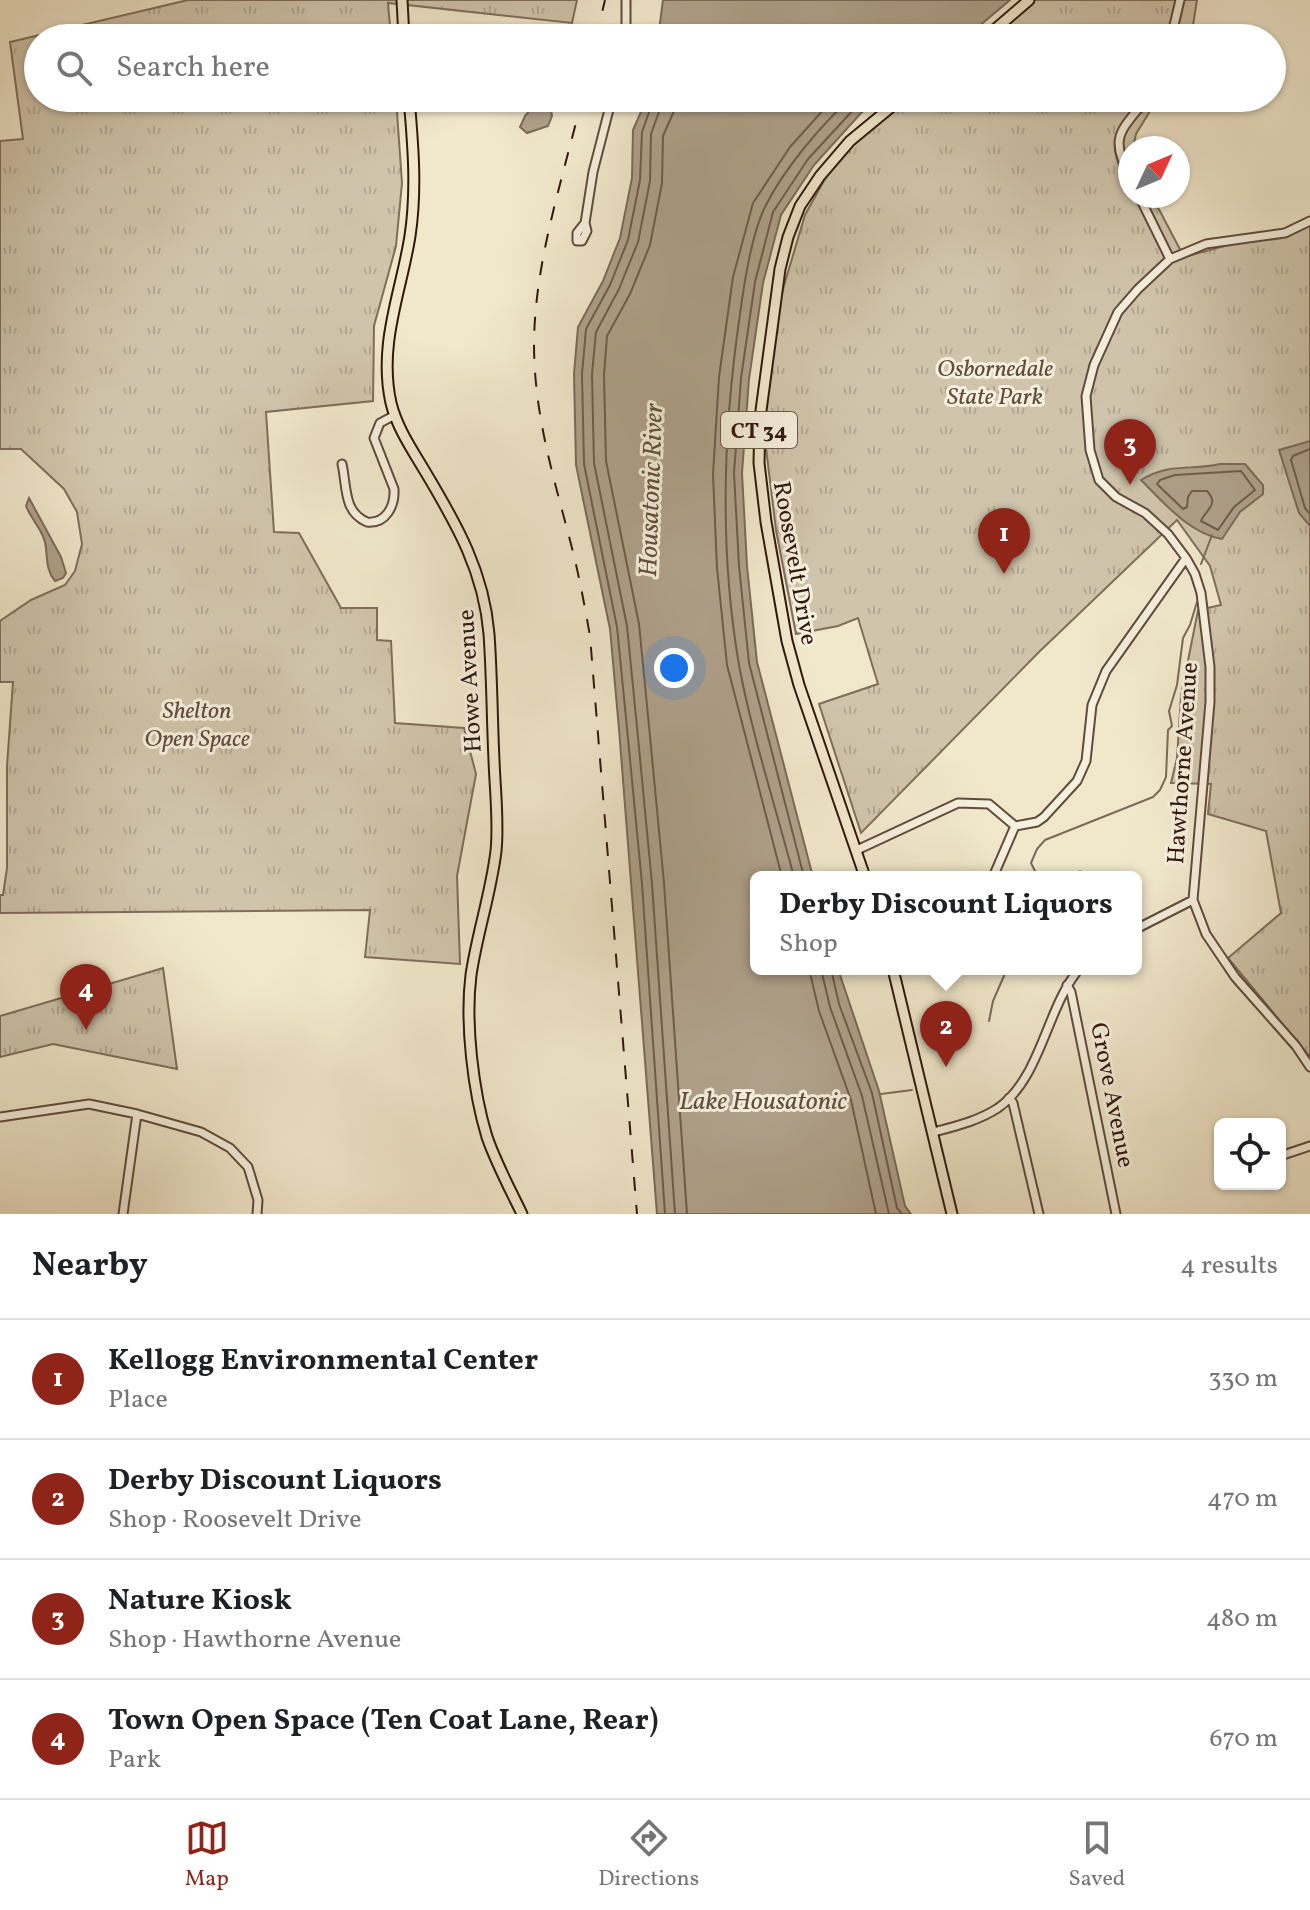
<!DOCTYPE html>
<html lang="en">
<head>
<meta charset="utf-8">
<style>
  :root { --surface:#fff; --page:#f6f6f6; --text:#202124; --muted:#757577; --line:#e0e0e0; --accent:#8f2418 }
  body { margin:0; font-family:Vollkorn,serif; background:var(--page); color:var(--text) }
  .controls { position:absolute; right:24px; bottom:24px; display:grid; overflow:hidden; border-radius:12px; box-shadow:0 2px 6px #0004 }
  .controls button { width:72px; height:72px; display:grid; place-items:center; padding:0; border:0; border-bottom:2px solid var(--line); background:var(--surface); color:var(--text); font:40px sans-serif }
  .compass { position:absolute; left:1118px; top:136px; width:72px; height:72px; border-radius:50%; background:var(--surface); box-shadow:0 2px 6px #0004; rotate:46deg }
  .you { position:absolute; left:674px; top:668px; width:28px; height:28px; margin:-20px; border:6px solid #fff; border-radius:50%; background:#1a73e8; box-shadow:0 0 0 12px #1a73e833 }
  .badge { display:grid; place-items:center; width:52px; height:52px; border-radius:50%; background:var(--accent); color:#fff; font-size:26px; font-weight:700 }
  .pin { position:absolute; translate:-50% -66px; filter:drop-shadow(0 2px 4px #0008) }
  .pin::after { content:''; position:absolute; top:42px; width:28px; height:24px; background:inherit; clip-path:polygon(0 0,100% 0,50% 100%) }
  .popup { position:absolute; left:750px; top:871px; width:392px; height:104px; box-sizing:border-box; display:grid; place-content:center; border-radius:12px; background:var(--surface); filter:drop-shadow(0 2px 6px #0005); font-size:26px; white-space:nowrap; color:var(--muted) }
  .popup b { font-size:30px; color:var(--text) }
  .popup::after { content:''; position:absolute; left:50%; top:100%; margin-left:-16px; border:16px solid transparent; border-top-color:var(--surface) }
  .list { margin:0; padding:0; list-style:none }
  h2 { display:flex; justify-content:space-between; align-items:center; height:104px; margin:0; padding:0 32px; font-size:34px }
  h2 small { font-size:26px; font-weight:400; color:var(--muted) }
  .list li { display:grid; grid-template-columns:52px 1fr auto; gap:24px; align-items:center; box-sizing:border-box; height:120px; padding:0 32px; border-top:2px solid var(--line) }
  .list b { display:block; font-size:30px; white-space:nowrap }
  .list p { margin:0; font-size:26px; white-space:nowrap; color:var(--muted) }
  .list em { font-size:26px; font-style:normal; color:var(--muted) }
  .icon { flex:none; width:44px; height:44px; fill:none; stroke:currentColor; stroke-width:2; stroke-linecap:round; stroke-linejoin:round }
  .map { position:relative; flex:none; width:1310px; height:1214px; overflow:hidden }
  .search { position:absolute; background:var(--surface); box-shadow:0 2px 6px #0004; left:24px; right:24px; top:24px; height:88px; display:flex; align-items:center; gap:20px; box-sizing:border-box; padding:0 28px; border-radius:44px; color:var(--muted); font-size:30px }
  .sheet { height:584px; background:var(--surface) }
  nav { display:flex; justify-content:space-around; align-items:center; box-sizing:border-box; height:112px; border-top:2px solid var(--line); background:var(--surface); font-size:22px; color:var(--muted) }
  nav a { display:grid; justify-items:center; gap:4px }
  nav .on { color:var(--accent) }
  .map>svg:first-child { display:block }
  .grass { fill:url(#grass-tufts); stroke:#7f6e5c; stroke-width:2 }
  .water { fill:#afa18b; stroke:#7b6a59; stroke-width:2 }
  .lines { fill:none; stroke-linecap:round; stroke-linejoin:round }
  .shore { stroke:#6e5c4c; stroke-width:2 }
  .stream { stroke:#7b6a59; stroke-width:2 }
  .minor-casing { stroke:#5f4c3d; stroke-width:11 }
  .major-casing { stroke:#2e180d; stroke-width:13 }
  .minor { stroke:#f6f0de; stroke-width:7 }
  .major { stroke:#f1e8cc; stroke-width:9 }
  .rail { stroke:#2e180d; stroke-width:2; stroke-dasharray:14 14; stroke-linecap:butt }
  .labels { text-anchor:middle; stroke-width:6; stroke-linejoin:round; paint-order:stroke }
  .shield { fill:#f6f0de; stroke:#6a594c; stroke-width:2 }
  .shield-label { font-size:22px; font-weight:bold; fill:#2e180d }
  .park-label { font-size:24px; font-style:italic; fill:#5f4c3d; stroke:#f6f0de }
  .street-label { font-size:24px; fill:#2e180d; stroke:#f6f0de }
  .water-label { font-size:26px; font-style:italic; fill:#624f3f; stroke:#f6f0de }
</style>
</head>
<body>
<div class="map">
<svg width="1310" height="1214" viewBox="0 0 1310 1214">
  <defs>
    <pattern id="grass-tufts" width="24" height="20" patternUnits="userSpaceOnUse" patternTransform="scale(2)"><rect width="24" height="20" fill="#d0c5ac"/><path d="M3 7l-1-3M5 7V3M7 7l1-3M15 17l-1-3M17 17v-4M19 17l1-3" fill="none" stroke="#b3a893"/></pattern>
  </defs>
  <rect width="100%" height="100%" fill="#f1e8cc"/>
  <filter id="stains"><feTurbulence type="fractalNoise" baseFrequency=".0025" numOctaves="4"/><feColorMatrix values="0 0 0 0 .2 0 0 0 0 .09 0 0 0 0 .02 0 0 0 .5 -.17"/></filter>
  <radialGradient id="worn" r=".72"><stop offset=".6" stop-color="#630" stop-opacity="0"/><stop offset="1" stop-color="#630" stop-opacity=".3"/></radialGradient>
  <path class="grass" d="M188 0H577L572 23 388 3 391 38H38V98H396L402 183 396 246 374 326 373 401 266 412 274 532 299 533 341 608H377V640L391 641 395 723 464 728 476 774 457 876 460 964 365 957 370 910 0 913V895H3L7 868V766L13 682H0V621L31 600 65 585 75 571 82 544 77 512 64 489 21 449H0V141L23 139 10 42Z
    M1029 0H1197L1191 38H985Z
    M904 98H1158L1136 134 1133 148H1130V196H1152L1184 257 1310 223V1057L1228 958 1281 913 1266 831 1208 814 1211 784 1171 783 1177 758 1181 696 1198 610 1221 605 1210 566 1177 520 1039 652 861 833 819 704 878 684 858 618 838 626 796 634 776 530 766 448 765 420 780 299 805 215 831 168 857 137Z
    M163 968 177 1069 53 1044 0 1057V1016Z"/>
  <path class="water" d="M663 0H1010L965 38H658Z
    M540 98H549L552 116 548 126 527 133 520 127 525 116Z
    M647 98H882L861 113 814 165 781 215 763 283 749 379 742 473 747 566 757 662 813 877H756V969H838L879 1091 905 1206 911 1214H657L619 729 610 629 576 465 574 374 578 327 603 281 620 238 632 178 633 130Z
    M1310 441V526L1299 513 1279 450Z
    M1220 464H1245L1263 485V494L1240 512 1222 539C1189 533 1164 503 1141 480 1170 462 1190 471 1220 464Z
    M29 498 61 557 66 573 63 578 55 581C45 569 48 557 45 542 42 529 31 519 26 506Z"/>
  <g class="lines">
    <path class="shore" d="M654 98 642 132 640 180 628 240 610 285 586 329 582 374 584 464 617 627 627 728 642 884 665 1214
      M664 98 651 134 650 181 638 242 619 289 596 332 592 374 594 463 627 626 637 727 652 884 675 1214
      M676 98 674 111 663 136 662 183 650 245 630 294 607 336 604 375 606 461 639 624 649 726 664 883 687 1214
      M1310 449 1293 456 1291 460 1305 508 1310 514
      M1241 471 1255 490 1234 507 1218 530 1201 521C1205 510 1220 505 1207 491H1192L1188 497 1187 507 1183 509 1157 484 1160 480 1175 475Z
      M782 877 727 665 717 568 713 474 719 377 733 277 753 203 790 147 834 98
      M794 877C776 808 752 735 739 665 719 549 723 430 740 314 744 284 752 233 765 207 783 170 821 125 851 98
      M804 877 749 663 739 566 734 473 741 378 755 282 773 212 808 159 855 108 868 98
      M809 969 819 1011 851 1100 876 1214
      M821 969 830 1007 862 1096 889 1214
      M831 969 839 1004 872 1093 897 1208 902 1214"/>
    <path class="stream" d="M1201 564 1212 535
      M1038 877 1031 863 1037 849 1045 840 1153 797 1160 790 1166 777 1168 730 1172 726 1169 711 1177 685 1183 638 1190 625 1197 602
      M989 1021 993 1001 1007 969
      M881 1094 912 1090"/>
    <g class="minor-casing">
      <path id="minor" d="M626 38V0
        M1171 38 1180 0
        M1130 178C1109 136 1120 132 1147 98
        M1139 196 1170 259
        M1310 221 1285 233 1206 244 1170 259 1138 289 1118 312 1094 365 1086 396 1090 450 1099 480 1116 497 1145 513 1168 534 1186 558 1195 574 1201 593 1210 667V702L1193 900 1206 934 1235 977 1296 1046 1310 1067
        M585 223 577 233V241H582L587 231 585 223 593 172 612 98
        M342 464C347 486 343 512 367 522 386 524 395 506 394 489L374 438 380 423 395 415
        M857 850 958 803 989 804 1015 826
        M1080 876V877
        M993 877 1015 826 1037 822 1044 817 1077 781 1086 761 1092 705 1106 671 1186 558
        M1136 929 1193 900
        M1067 985 1071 992 1116 1214
        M1009 1098 1013 1103 1039 1214
        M0 1117 89 1104 137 1114 201 1132 230 1148 248 1167 258 1200 257 1214
        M934 1132C956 1126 978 1121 998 1108 1041 1078 1046 1009 1079 969
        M1280 1156 1310 1146
        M123 1214 137 1114"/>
    </g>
    <g class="major-casing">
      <path id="major" d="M402 0 404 38
        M985 38 1029 0
        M409 98C413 144 417 190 410 236 401 293 378 344 391 403 397 428 413 451 426 473 457 525 484 572 489 634 492 676 492 718 494 760 495 790 499 822 496 851 491 893 477 934 471 975 465 1023 473 1091 487 1137 496 1163 510 1189 522 1214
        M865 877 799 685 787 641 766 522 759 463 760 418 780 269 788 237 800 206 820 176 850 141 902 98
        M893 969 952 1214"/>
    </g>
    <use href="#minor" class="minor"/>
    <use href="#major" class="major"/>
    <path class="rail" d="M596 38 605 0
      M582 98C563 179 535 259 534 343 534 418 555 481 573 552 580 580 585 608 590 636L637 1214"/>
  </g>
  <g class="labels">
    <rect class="shield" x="721" y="412" width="76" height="36" rx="6"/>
    <g class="shield-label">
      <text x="759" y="438">CT 34</text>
    </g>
    <g class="park-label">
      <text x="995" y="376">Osbornedale<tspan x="995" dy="28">State Park</tspan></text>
      <text x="197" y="718">Shelton<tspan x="197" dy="28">Open Space</tspan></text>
    </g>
    <g class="street-label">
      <text transform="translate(796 563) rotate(80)" y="8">Roosevelt Drive</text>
      <text transform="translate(469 681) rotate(-93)" y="8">Howe Avenue</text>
      <text transform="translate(1182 763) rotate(-86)" y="8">Hawthorne Avenue</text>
      <text transform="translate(1113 1095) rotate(79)" y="8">Grove Avenue</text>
    </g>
    <g class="water-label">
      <text transform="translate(650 490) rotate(-88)" y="9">Housatonic River</text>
      <text x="763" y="1109">Lake Housatonic</text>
    </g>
  </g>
  <rect width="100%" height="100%" filter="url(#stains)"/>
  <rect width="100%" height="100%" fill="url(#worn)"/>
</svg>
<div class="controls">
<button><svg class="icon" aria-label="locate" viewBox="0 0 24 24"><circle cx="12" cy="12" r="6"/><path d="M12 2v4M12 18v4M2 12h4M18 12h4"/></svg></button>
</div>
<svg class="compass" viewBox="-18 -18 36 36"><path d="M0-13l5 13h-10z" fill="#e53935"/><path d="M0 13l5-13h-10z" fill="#757577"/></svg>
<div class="you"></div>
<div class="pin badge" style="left:1004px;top:574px">1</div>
<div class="pin badge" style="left:946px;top:1067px">2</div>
<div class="popup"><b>Derby Discount Liquors</b>Shop</div>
<div class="pin badge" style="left:1130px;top:485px">3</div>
<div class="pin badge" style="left:86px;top:1030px">4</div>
<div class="search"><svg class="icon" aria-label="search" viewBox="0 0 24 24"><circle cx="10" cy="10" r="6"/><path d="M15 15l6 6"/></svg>Search here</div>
</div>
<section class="sheet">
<h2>Nearby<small>4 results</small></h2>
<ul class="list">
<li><span class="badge">1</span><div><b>Kellogg Environmental Center</b><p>Place</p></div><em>330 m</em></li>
<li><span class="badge">2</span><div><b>Derby Discount Liquors</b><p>Shop · Roosevelt Drive</p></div><em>470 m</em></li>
<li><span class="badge">3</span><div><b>Nature Kiosk</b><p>Shop · Hawthorne Avenue</p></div><em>480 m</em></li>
<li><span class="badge">4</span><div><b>Town Open Space (Ten Coat Lane, Rear)</b><p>Park</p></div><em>670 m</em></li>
</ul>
</section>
<nav>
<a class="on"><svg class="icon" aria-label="map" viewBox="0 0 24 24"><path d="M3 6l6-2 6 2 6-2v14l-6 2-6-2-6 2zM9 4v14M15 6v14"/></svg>Map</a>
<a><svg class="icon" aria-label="directions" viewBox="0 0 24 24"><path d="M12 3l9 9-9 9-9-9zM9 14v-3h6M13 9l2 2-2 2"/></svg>Directions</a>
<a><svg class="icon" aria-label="saved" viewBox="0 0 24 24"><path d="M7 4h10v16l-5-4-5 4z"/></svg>Saved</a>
</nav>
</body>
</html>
